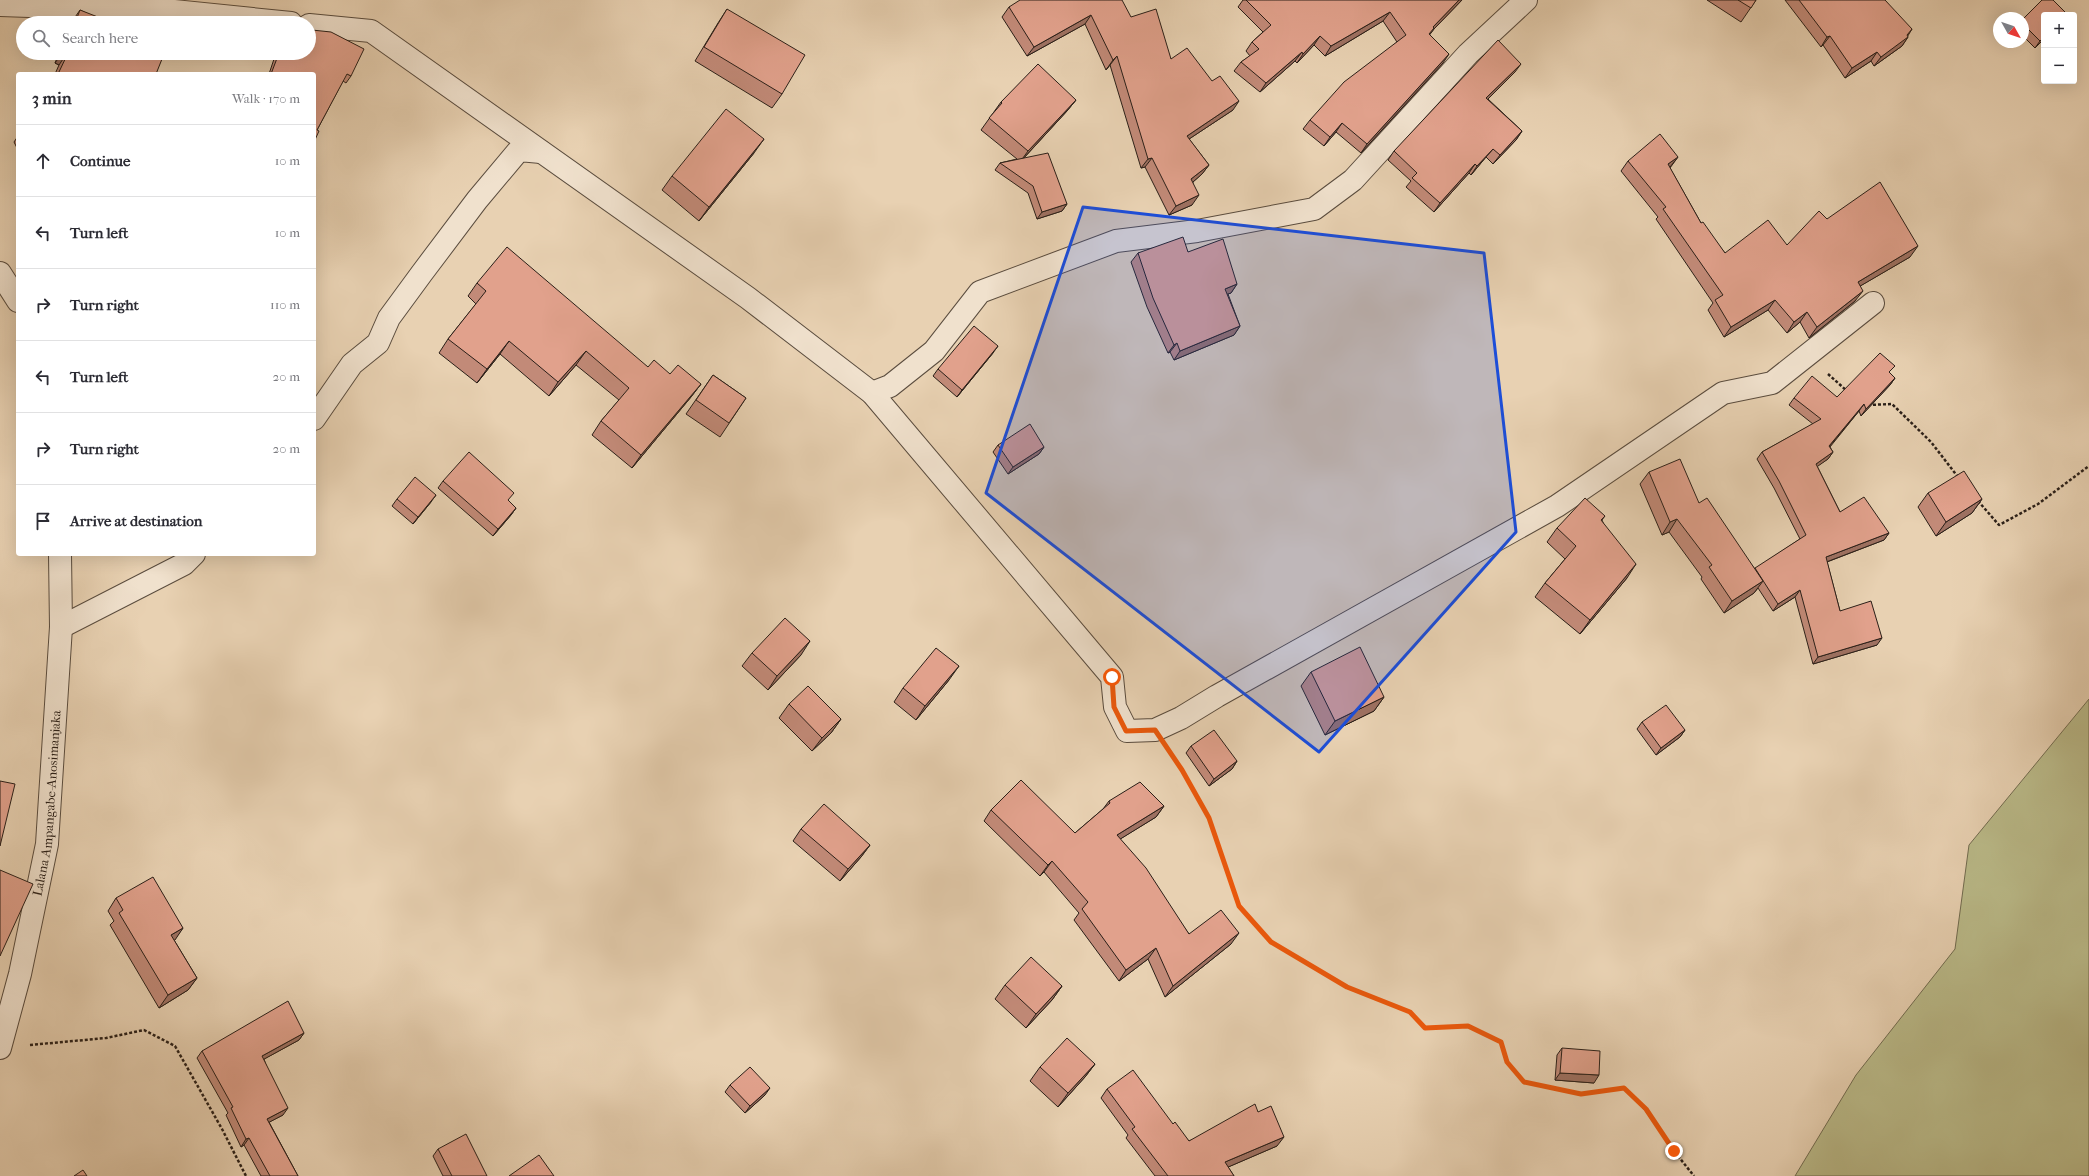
<!DOCTYPE html>
<html lang="en">
<head>
<meta charset="utf-8">
<style>
  :root { --surface:#fff; --page:#f2f2f3; --text:#2b2b33; --muted:#7c7c81; --line:#e1e1e2 }
  body { margin:0; font-family:"IM FELL French Canon",serif; background:var(--page); color:var(--text) }
  .controls { position:absolute; right:12px; top:12px; display:grid; overflow:hidden; border-radius:4px; box-shadow:0 4px 16px #0002 }
  .controls button { width:36px; height:36px; display:grid; place-items:center; padding:0; border:0; border-bottom:1px solid var(--line); background:var(--surface); color:var(--text); font:20px sans-serif }
  .compass { position:absolute; left:1993px; top:12px; width:36px; height:36px; border-radius:50%; background:var(--surface); box-shadow:0 4px 16px #0002; rotate:130deg }
  .stop { position:absolute; width:12px; height:12px; margin:-9px; border:3px solid #ea580c; border-radius:50%; background:#fff }
  .stop.end { background:#ea580c; border-color:#fff; box-shadow:0 1px 4px #0008 }
  .list { margin:0; padding:0; list-style:none }
  h2 { display:flex; justify-content:space-between; align-items:center; height:52px; margin:0; padding:0 16px; font-size:17px }
  h2 small { font-size:13px; font-weight:400; color:var(--muted) }
  .list li { display:grid; grid-template-columns:26px 1fr auto; gap:12px; align-items:center; box-sizing:border-box; height:72px; padding:0 16px; border-top:1px solid var(--line) }
  .list b { display:block; font-size:15px; white-space:nowrap }
  .list em { font-size:13px; font-style:normal; color:var(--muted) }
  .icon { flex:none; width:22px; height:22px; fill:none; stroke:currentColor; stroke-width:2; stroke-linecap:round; stroke-linejoin:round }
  .map { position:relative; flex:none; width:2089px; height:1176px; overflow:hidden }
  .search { position:absolute; background:var(--surface); box-shadow:0 4px 16px #0002; left:16px; top:16px; width:300px; height:44px; display:flex; align-items:center; gap:10px; box-sizing:border-box; padding:0 14px; border-radius:22px; color:var(--muted); font-size:15px }
  .panel { position:absolute; background:var(--surface); box-shadow:0 4px 16px #0002; left:16px; top:72px; width:300px; height:484px; border-radius:4px }
  .map>svg:first-child { display:block }
  .green { fill:#baba89; stroke:#726c50 }
  .lines { fill:none; stroke-linecap:round; stroke-linejoin:round }
  .minor-casing { stroke:#5a4c3e; stroke-width:24 }
  .path { stroke:#2a1f18; stroke-width:2.5; stroke-dasharray:3 2; stroke-linecap:butt }
  .minor { stroke:#f0e1cd; stroke-width:22 }
  .wall { fill:#c28a78; stroke:#2a1f18 }
  .shaded-wall { fill:#9e7162; stroke:#2a1f18 }
  .building { fill:#e1a18c; stroke:#2a1f18 }
  .route { stroke:#ea580c; stroke-width:5 }
  .marked { fill:#1d4ed8; fill-opacity:0.2; stroke:#1d4ed8; stroke-width:3; stroke-linejoin:round }
  .labels { text-anchor:middle; stroke-width:3.5; stroke-linejoin:round; paint-order:stroke }
  .street-label { font-size:13px; fill:#2a1f18; stroke:#f0e1cd }
</style>
</head>
<body>
<div class="map">
<svg width="2089" height="1176" viewBox="0 0 2089 1176">
  <rect width="100%" height="100%" fill="#e8d1b2"/>
  <filter id="stains"><feTurbulence type="fractalNoise" baseFrequency=".005" numOctaves="4"/><feColorMatrix values="0 0 0 0 .2 0 0 0 0 .09 0 0 0 0 .02 0 0 0 .5 -.17"/></filter>
  <radialGradient id="worn" r=".72"><stop offset=".6" stop-color="#630" stop-opacity="0"/><stop offset="1" stop-color="#630" stop-opacity=".3"/></radialGradient>
  <path class="green" d="M2089 699V1176H1795L1856 1075 1955 949 1969 845Z"/>
  <g class="lines">
    <g class="minor-casing">
      <g id="minor">
        <path d="M0 5 174 11 291 23"/>
        <path d="M309 25 371 31 748 298 872 393 1112 677 1115 707 1127 731 1155 730 1181 718 1217 696 1557 506 1723 393 1772 383 1873 303"/>
        <path d="M0 273 18 301"/>
        <path d="M872 393 890 386 934 351 980 292 1116 241 1197 231 1314 209 1353 180 1468 54 1526 0"/>
        <path d="M314 419 352 364 378 343 389 318 422 273 477 200 519 150 541 152"/>
        <path d="M61 627 184 564 194 554"/>
        <path id="s1" d="M0 1048 20 974 47 844 61 627 60 554"/>
      </g>
    </g>
    <path class="path" d="M1828 374 1847 391
      M1868 405 1892 404 1931 442 1958 477
      M1978 501 1999 525 2038 504 2089 466
      M1171 753 1182 770 1209 818 1239 906 1271 942 1347 987 1410 1012 1425 1028 1468 1026 1501 1042 1507 1062 1524 1082 1581 1094 1624 1088 1645 1109 1674 1151 1694 1176
      M30 1045 106 1038 144 1030 175 1046 222 1129 246 1176"/>
    <use href="#minor" class="minor"/>
  </g>
  <path class="wall" d="M1243 0H1462L1434 29 1429 35 1443 63 1361 153 1336 132 1324 146 1303 129 1310 120 1397 42 1383 21 1325 56 1314 45 1297 63 1295 61 1260 92 1234 71 1241 62 1250 56 1246 51 1252 42 1263 32 1238 7Z
    M1707 0H1756L1741 22Z
    M1785 0H1885L1908 37 1902 46 1874 66 1871 61 1845 78 1823 45 1821 47Z
    M1009 7 1131 17 1171 59 1233 110 1189 139 1209 165 1202 174 1193 182 1192 205 1169 215 1145 167 1141 168 1110 65 1106 70 1085 24 1027 56 1002 17Z
    M727 9 782 94 772 108 695 61 718 23Z
    M80 10 107 23H71Z
    M2044 15V39L2035 48 2023 36V19Z
    M59 53H146L156 74H55L59 65 55 63Z
    M276 53H309L351 76 346 83 343 81 317 130 314 142V74H269Z
    M1515 72 1488 99 1522 131 1516 140 1493 164 1486 157 1471 175 1469 173 1434 212 1406 187 1411 181 1388 160 1394 151Z
    M1076 100 1067 111 1024 158 1067 204 1062 211 1037 219 1028 193 995 170 1000 163 1017 159 981 130 1001 102Z
    M18 136V150L14 142Z
    M754 153 699 221 662 190 672 176Z
    M1678 157 1670 168 1701 223 1725 253 1787 245 1827 219 1910 257 1860 286 1855 301 1809 338 1800 322 1787 333 1768 310 1724 337 1708 310 1713 303 1656 219 1658 217 1621 171 1628 161Z
    M1188 252 1237 284 1231 293 1228 294 1240 326 1234 335 1174 360 1170 352 1168 353 1147 307 1131 262 1138 253Z
    M477 283 648 367 701 384 691 397 632 468 592 435 601 421 619 400 576 365 549 396 500 354 477 383 439 353 448 339 476 304 468 296Z
    M993 353 957 397 933 376 938 369Z
    M1890 373 1895 378 1890 385 1861 416 1859 411 1830 447 1833 452 1828 459 1817 466 1840 512 1889 533 1884 540 1827 562 1840 611 1877 645 1813 664 1795 597 1773 611 1758 588 1754 593 1724 613 1701 579 1702 577 1669 532 1662 535 1640 484 1649 472 1699 503 1755 569 1800 539 1774 488 1757 459 1762 452 1813 424 1789 405 1794 398 1837 397Z
    M713 375 746 398 720 437 686 414Z
    M998 445 1044 447 1039 454 1008 474 993 452Z
    M443 481 509 501 516 508 511 515 493 536 438 488Z
    M1928 493 1982 499 1972 513 1936 536 1918 507Z
    M397 499 431 502 413 524 392 506Z
    M1605 516 1602 520 1627 578 1580 634 1535 597 1545 583 1565 559 1547 542 1557 528Z
    M752 653 801 655 768 690 742 666Z
    M1311 672 1384 697 1374 711 1325 735 1301 686Z
    M949 680 916 720 894 702 903 688Z
    M789 704 841 719 831 733 812 751 779 718Z
    M1642 722 1685 730 1680 737 1656 755 1637 729Z
    M1191 746 1237 761 1232 769 1209 786 1186 753Z
    M1109 801 1164 806 1156 817 1120 839 1189 934 1231 944 1165 997 1148 959 1119 981 1074 920 1079 913 1044 872 1040 876 984 821 991 810 1075 833 1103 809Z
    M801 829 870 845 861 857 840 881 793 841Z
    M116 898 183 928 174 940 197 978 188 990 159 1008 110 925 114 921 108 911Z
    M1005 985 1062 986 1052 1000 1026 1028 995 999Z
    M304 1033 299 1040 264 1059 283 1115 269 1122 298 1176H261L244 1145 241 1147 226 1115 228 1113 197 1058 202 1051Z
    M1562 1048 1594 1083 1555 1080 1557 1055Z
    M1095 1064 1085 1077 1058 1107 1030 1081 1040 1067Z
    M730 1085 765 1095 745 1113 725 1092Z
    M1107 1089 1173 1124 1189 1141 1258 1112 1277 1146 1228 1167 1234 1176H1155L1126 1138 1128 1135 1101 1098Z
    M438 1149 487 1176H443L433 1156Z"/>
  <path class="shaded-wall" d="M1459 0H1462L1434 29 1428 37 1422 43 1433 27Z
    M1390 12 1383 21 1325 56 1331 46Z
    M1091 15 1085 24 1027 56 1034 47Z
    M1912 29 1906 39 1908 37 1902 46 1874 66 1881 57 1907 35Z
    M1320 36 1314 45 1297 63 1303 54Z
    M1830 36 1823 45 1821 47 1827 37Z
    M2044 37V39L2035 48 2040 41Z
    M1302 52 1295 61 1260 92 1266 83Z
    M1877 52 1871 61 1845 78 1852 68Z
    M62 53H67L59 65 55 63Z
    M1449 54 1443 63 1361 153 1367 144Z
    M1117 56 1110 65 1106 70 1113 60Z
    M1521 64 1515 72 1480 107 1486 98Z
    M1076 100 1067 111 1020 162 1028 151Z
    M1239 101 1233 110 1180 145 1187 136Z
    M1342 123 1336 132 1324 146 1330 137Z
    M1522 131 1516 140 1493 164 1500 155Z
    M764 139 754 153 699 221 709 207Z
    M1493 149 1486 157 1471 175 1477 166Z
    M1678 157 1670 167 1660 175 1668 164Z
    M1152 158 1145 167 1141 168 1148 159Z
    M1475 164 1469 173 1434 212 1440 203Z
    M1209 165 1202 174 1185 189 1191 179Z
    M1199 195 1192 205 1169 215 1176 206Z
    M1067 204 1062 211 1037 219 1042 212Z
    M1918 246 1910 257 1850 292 1858 282Z
    M1237 284 1231 293 1219 297 1225 289Z
    M1863 291 1855 301 1809 338 1817 327Z
    M1775 300 1768 310 1724 337 1731 327Z
    M1807 312 1800 322 1787 333 1794 322Z
    M1240 326 1234 335 1174 360 1180 351Z
    M509 341 500 354 477 383 487 369Z
    M1177 343 1170 352 1168 353 1174 345Z
    M998 346 993 353 957 397 962 390Z
    M586 351 576 365 549 396 558 382Z
    M1895 378 1890 385 1861 416 1866 409Z
    M701 384 691 397 632 468 641 455Z
    M1864 404 1859 411 1824 453 1829 446Z
    M1044 447 1039 454 1008 474 1013 467Z
    M1833 452 1828 459 1811 471 1816 464Z
    M436 495 431 502 413 524 418 517Z
    M1982 499 1972 513 1936 536 1946 522Z
    M516 508 511 515 493 536 498 529Z
    M1677 519 1669 532 1662 535 1670 522Z
    M1889 533 1884 540 1821 564 1826 557Z
    M1636 564 1627 578 1580 634 1590 620Z
    M1763 581 1754 593 1724 613 1732 601Z
    M1800 590 1795 597 1773 611 1778 604Z
    M1882 638 1877 645 1813 664 1818 657Z
    M810 641 801 655 768 690 777 676Z
    M959 666 949 680 916 720 925 706Z
    M1384 697 1374 711 1325 735 1335 721Z
    M841 719 831 733 812 751 822 738Z
    M1685 730 1680 737 1656 755 1661 748Z
    M1237 761 1232 769 1209 786 1214 779Z
    M1164 806 1156 817 1109 846 1117 835Z
    M870 845 861 857 840 881 848 869Z
    M1052 861 1044 872 1040 876 1048 865Z
    M183 928 175 940 162 947 171 935Z
    M1239 933 1231 944 1165 997 1173 986Z
    M1156 948 1148 959 1119 981 1126 970Z
    M197 978 188 990 159 1008 168 995Z
    M1062 986 1052 1000 1026 1028 1036 1014Z
    M304 1033 299 1040 257 1063 262 1056Z
    M1095 1064 1085 1077 1058 1107 1068 1093Z
    M1560 1073 1599 1075 1594 1083 1555 1080Z
    M770 1088 765 1095 745 1113 750 1106Z
    M288 1108 283 1115 262 1126 267 1119Z
    M1284 1137 1277 1146 1219 1171 1225 1162Z
    M249 1138 244 1145 241 1147 246 1139Z"/>
  <path class="building" d="M1020 0H1122L1131 17 1156 9 1171 59 1187 48 1212 81 1220 76 1239 101 1187 136 1209 165 1191 179 1199 195 1176 206 1152 158 1148 159 1117 56 1113 60 1091 15 1034 47 1009 7Z
    M1246 0H1459L1433 27 1434 28 1429 34 1449 54 1367 144 1342 123 1330 137 1310 120 1344 82 1406 35 1390 12 1331 46 1320 36 1303 54 1302 52 1266 83 1241 62 1259 49 1252 42 1271 25Z
    M1738 0H1756L1751 8Z
    M1799 0H1885L1912 29 1907 35 1908 37 1881 57 1877 52 1852 68 1830 36 1827 37Z
    M2042 0H2053L2067 14 2066 15H2044V37L2040 41 2023 24V19Z
    M727 9 805 55 782 94 704 47Z
    M80 10 108 21 107 23H75Z
    M309 28 312 30 331 32 364 49 351 76 347 74 317 130 319 131 314 142V74H271L279 53H309Z
    M1498 40 1521 64 1486 98 1522 131 1500 155 1493 149 1477 166 1475 164 1440 203 1412 178 1417 173 1394 151Z
    M68 53H146L162 59 156 74H58Z
    M1038 64 1076 100 1028 151 989 118 1002 103 1001 102Z
    M726 109 764 139 709 207 672 176Z
    M1660 134 1678 157 1668 164 1701 223 1703 222 1725 253 1768 220 1787 245 1819 211 1827 219 1880 182 1918 246 1858 282 1863 291 1817 327 1807 312 1794 322 1775 300 1731 327 1715 300 1723 295 1663 209 1666 207 1628 161Z
    M1048 153 1067 204 1042 212 1033 186 1000 163Z
    M1183 237 1188 252 1223 239 1237 284 1225 289 1240 326 1180 351 1177 343 1174 345 1153 298 1138 253Z
    M507 247 648 367 654 360 670 374 678 365 701 384 641 455 601 421 629 388 586 351 558 382 509 341 487 369 448 339 486 291 477 283Z
    M974 326 998 346 962 390 938 369Z
    M1880 353 1895 366 1889 372 1895 378 1866 409 1864 404 1829 446 1833 452 1816 464 1840 512 1864 497 1889 533 1826 557 1840 611 1871 601 1882 638 1818 657 1800 590 1778 604 1755 568 1806 535 1779 481 1762 452 1821 419 1794 398 1812 376 1837 397Z
    M713 375 746 398 729 423 696 400Z
    M1030 424 1044 447 1013 467 998 445Z
    M469 452 514 493 508 500 516 508 498 529 443 481Z
    M1680 459 1699 503 1707 498 1763 581 1732 601 1709 567 1712 565 1677 519 1670 522 1649 472Z
    M1964 471 1982 499 1946 522 1928 493Z
    M415 477 436 495 418 517 397 499Z
    M1585 498 1605 516 1601 520 1636 564 1590 620 1545 583 1576 546 1557 528Z
    M785 618 810 641 777 676 752 653Z
    M1360 647 1384 697 1335 721 1311 672Z
    M936 648 959 666 925 706 903 688Z
    M808 686 841 719 822 738 789 704Z
    M1666 705 1685 730 1661 748 1642 722Z
    M1214 730 1237 761 1214 779 1191 746Z
    M1021 780 1075 833 1110 803 1109 801 1140 782 1164 806 1117 835 1146 868 1189 934 1221 910 1239 933 1173 986 1156 948 1126 970 1082 909 1088 902 1052 861 1048 865 991 810Z
    M0 781 15 784 0 846Z
    M824 804 870 845 848 869 801 829Z
    M0 870 33 884 0 956Z
    M153 877 183 928 171 935 197 978 168 995 119 913 123 910 116 898Z
    M1031 957 1062 986 1036 1014 1005 985Z
    M288 1001 304 1033 262 1056 288 1108 267 1119 298 1176H270L249 1138 246 1139 231 1108 233 1107 202 1051Z
    M1067 1038 1095 1064 1068 1093 1040 1067Z
    M1562 1048 1600 1051 1599 1075 1560 1073Z
    M750 1067 770 1088 750 1106 730 1085Z
    M1133 1070 1173 1124 1175 1122 1189 1141 1255 1104 1258 1112 1271 1106 1284 1137 1225 1162 1234 1176H1168L1132 1129 1135 1127 1107 1089Z
    M466 1134 487 1176H452L438 1149Z
    M539 1155 554 1176H509Z
    M83 1170 87 1176H74Z"/>
  <g class="lines">
    <path class="route" d="M1112 677 1114 707 1126 731 1155 730 1182 770 1209 818 1239 906 1271 942 1347 987 1410 1012 1425 1028 1468 1026 1501 1042 1507 1062 1524 1082 1581 1094 1624 1088 1646 1109 1674 1151"/>
  </g>
  <path class="marked" d="M1083 207 1484 253 1516 532 1319 752 986 493Z"/>
  <g class="labels">
    <g class="street-label">
      <text dy="5" stroke="none"><textPath href="#s1" startOffset="250">Lalana Ampangabe-Anosimanjaka</textPath></text>
    </g>
  </g>
  <rect width="100%" height="100%" filter="url(#stains)"/>
  <rect width="100%" height="100%" fill="url(#worn)"/>
</svg>
<div class="controls">
<button>+</button>
<button>−</button>
</div>
<svg class="compass" viewBox="-18 -18 36 36"><path d="M0-13l5 13h-10z" fill="#e53935"/><path d="M0 13l5-13h-10z" fill="#7c7c81"/></svg>
<div class="stop" style="left:1112px;top:677px"></div>
<div class="stop end" style="left:1674px;top:1151px"></div>
<div class="search"><svg class="icon" aria-label="search" viewBox="0 0 24 24"><circle cx="10" cy="10" r="6"/><path d="M15 15l6 6"/></svg>Search here</div>
<section class="panel">
<h2>3 min<small>Walk · 170 m</small></h2>
<ul class="list">
<li><svg class="icon" aria-label="ahead" viewBox="0 0 24 24"><path d="M12 20V5M6 11l6-6 6 6"/></svg><div><b>Continue</b></div><em>10 m</em></li>
<li><svg class="icon" aria-label="left" viewBox="0 0 24 24"><path d="M17 20v-9H6M10 6l-5 5 5 5"/></svg><div><b>Turn left</b></div><em>10 m</em></li>
<li><svg class="icon" aria-label="right" viewBox="0 0 24 24"><path d="M7 20v-9h11M14 6l5 5-5 5"/></svg><div><b>Turn right</b></div><em>110 m</em></li>
<li><svg class="icon" aria-label="left" viewBox="0 0 24 24"><path d="M17 20v-9H6M10 6l-5 5 5 5"/></svg><div><b>Turn left</b></div><em>20 m</em></li>
<li><svg class="icon" aria-label="right" viewBox="0 0 24 24"><path d="M7 20v-9h11M14 6l5 5-5 5"/></svg><div><b>Turn right</b></div><em>20 m</em></li>
<li><svg class="icon" aria-label="arrive" viewBox="0 0 24 24"><path d="M6 21V4h12l-3 4 3 4H6"/></svg><div><b>Arrive at destination</b></div></li>
</ul>
</section>
</div>
</body>
</html>
